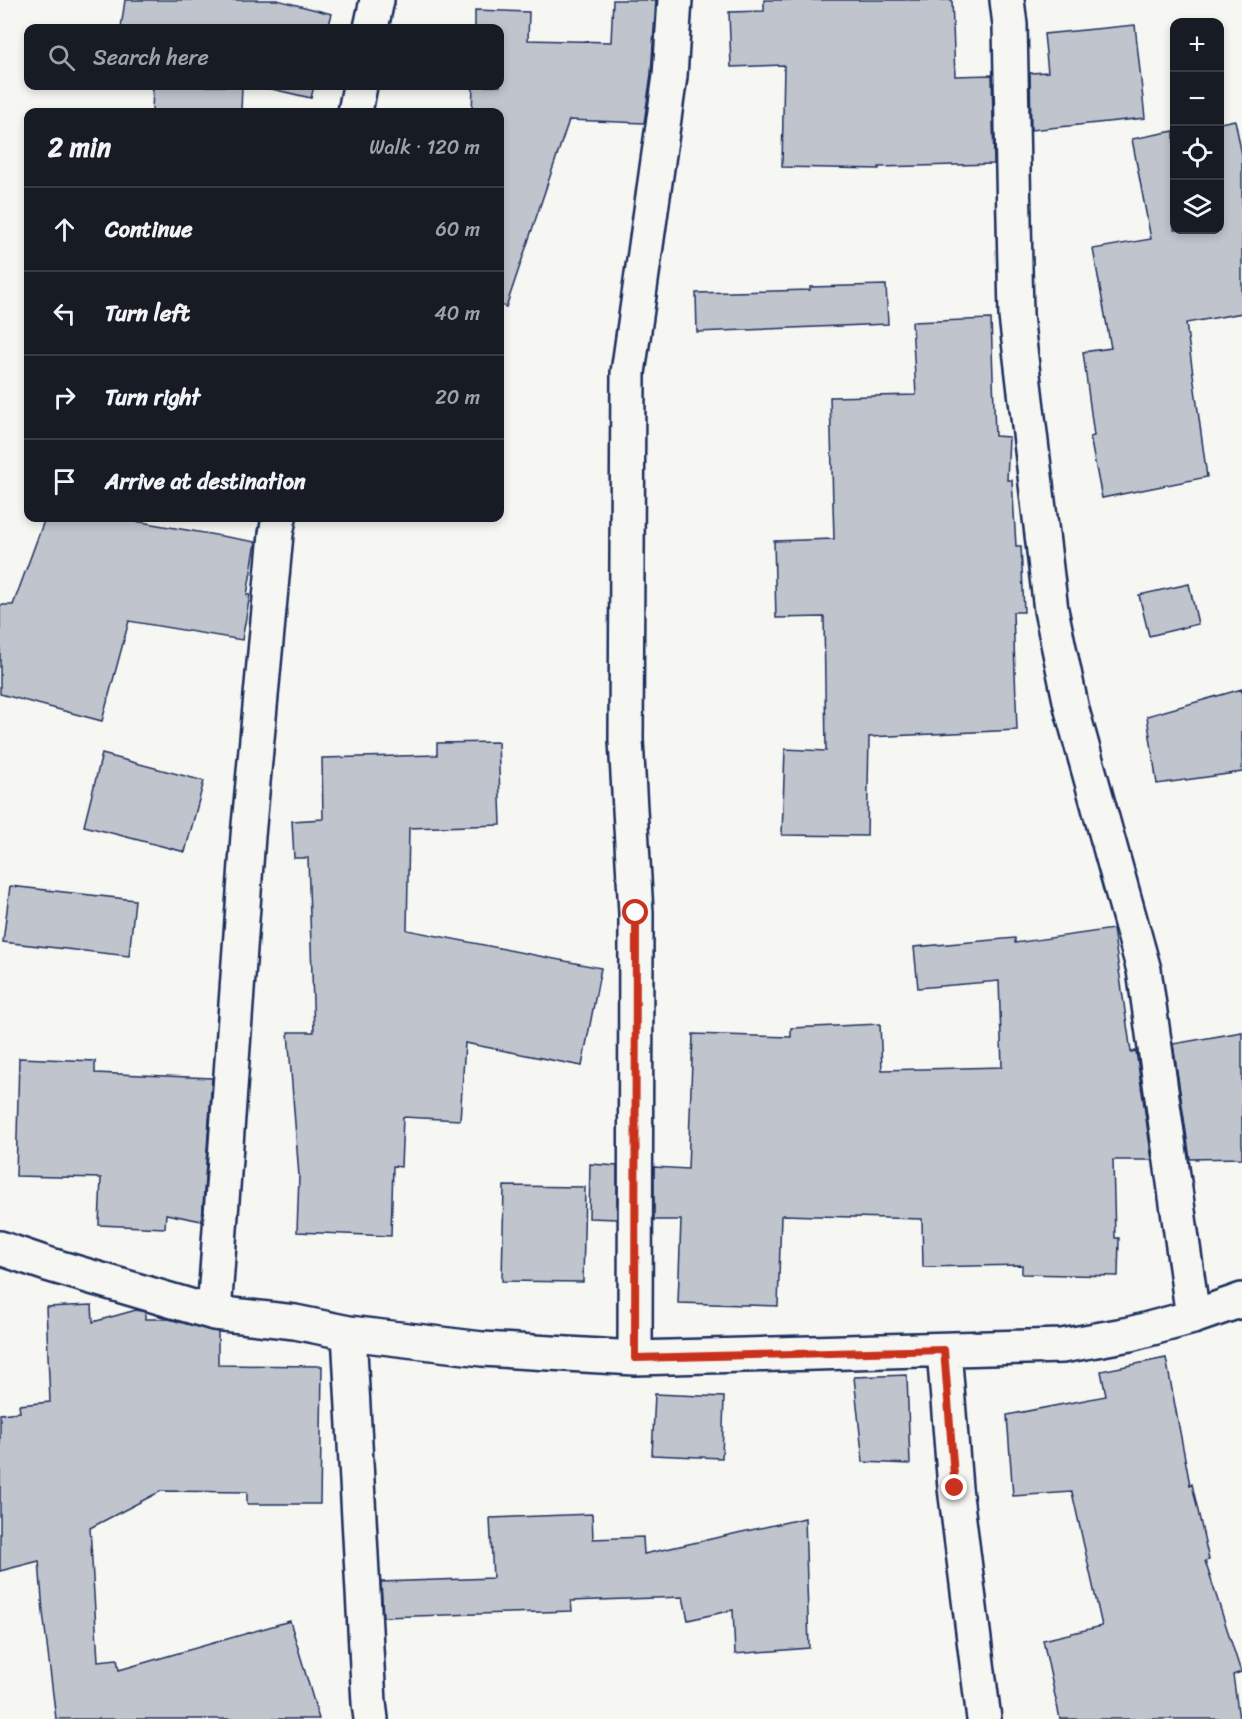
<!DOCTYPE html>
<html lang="en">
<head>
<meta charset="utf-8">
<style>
  :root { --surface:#171b24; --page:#20242c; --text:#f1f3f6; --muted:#9ea1a6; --line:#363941 }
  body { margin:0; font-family:Sriracha,sans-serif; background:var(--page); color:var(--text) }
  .controls { position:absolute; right:18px; top:18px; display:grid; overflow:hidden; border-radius:12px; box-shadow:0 3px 9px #0003 }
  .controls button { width:54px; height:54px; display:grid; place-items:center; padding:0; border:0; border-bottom:2px solid var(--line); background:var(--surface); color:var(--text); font:30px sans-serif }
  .stop { position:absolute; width:18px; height:18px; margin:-14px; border:4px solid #c8321e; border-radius:50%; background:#fff }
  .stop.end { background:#c8321e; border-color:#fff; box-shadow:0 2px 6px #0008 }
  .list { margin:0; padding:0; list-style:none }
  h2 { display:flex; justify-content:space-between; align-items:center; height:78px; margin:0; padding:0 24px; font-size:26px }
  h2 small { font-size:20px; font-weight:400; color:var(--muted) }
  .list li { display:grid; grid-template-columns:39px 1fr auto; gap:18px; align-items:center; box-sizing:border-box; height:84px; padding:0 24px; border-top:2px solid var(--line) }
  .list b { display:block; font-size:22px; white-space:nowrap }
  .list em { font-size:20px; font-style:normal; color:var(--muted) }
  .icon { flex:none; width:33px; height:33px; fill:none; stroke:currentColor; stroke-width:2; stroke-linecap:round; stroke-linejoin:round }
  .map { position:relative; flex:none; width:1242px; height:1719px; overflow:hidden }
  .search { position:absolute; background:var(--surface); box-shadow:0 3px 9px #0003; left:24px; top:24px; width:480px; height:66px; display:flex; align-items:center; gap:15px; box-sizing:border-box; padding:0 21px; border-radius:12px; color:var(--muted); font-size:22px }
  .panel { position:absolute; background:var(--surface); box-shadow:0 3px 9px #0003; left:24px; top:108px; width:480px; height:414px; border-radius:12px }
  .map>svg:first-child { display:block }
  .building { fill:#c0c4cd; stroke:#1b2f5e; stroke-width:1.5 }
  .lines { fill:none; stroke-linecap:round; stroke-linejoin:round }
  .minor-casing { stroke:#1b2f5e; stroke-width:38 }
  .minor { stroke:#f6f6f2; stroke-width:33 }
  .route { stroke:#c8321e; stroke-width:8 }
</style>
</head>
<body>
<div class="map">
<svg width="1242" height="1719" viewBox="0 0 1242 1719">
  <rect width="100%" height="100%" fill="#f6f6f2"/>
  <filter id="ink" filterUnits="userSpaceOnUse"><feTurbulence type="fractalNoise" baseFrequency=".0167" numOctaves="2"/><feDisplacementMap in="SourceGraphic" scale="12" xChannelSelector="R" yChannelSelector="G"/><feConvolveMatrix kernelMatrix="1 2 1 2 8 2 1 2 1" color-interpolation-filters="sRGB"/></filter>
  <g filter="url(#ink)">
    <path class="building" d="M125 0H277L332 14 328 28H121Z
      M613 0H656L651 74 644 123 569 120 506 307 500 305V112H472L473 86H500V28H475V10L529 12 528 40 611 42Z
      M764 0H952L955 76 992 75 994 164 879 167V169L782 167 784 65 731 67 729 12 764 11Z
      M1135 25 1145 118 1031 130 1030 73 1048 72 1044 34Z
      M153 86H242L241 112H152Z
      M259 86H314L311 98Z
      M1235 120 1242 155V313L1186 323 1207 477 1102 498 1090 437 1094 436 1083 352 1111 348 1093 249 1151 239 1132 139 1174 131V230H1220V123Z
      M886 285 888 324 697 332 696 293 810 290V287Z
      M991 319 995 436 1009 437 1007 480H1012L1016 546H1021L1024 612H1013L1017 730 869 737 867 836 782 835 785 749 826 751 824 617 776 618 774 541 834 539 830 397 916 395 912 322Z
      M45 518H125L135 521 256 542 247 595H250L242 640 129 621 102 721 0 694V605H13Z
      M1189 584 1198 624 1149 636 1139 595Z
      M1242 689V772L1157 784 1147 716Z
      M498 742 501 825 409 828 407 930 601 968 582 1066 465 1043 460 1120 403 1117 401 1167 393 1166 391 1236 297 1232 299 1176 288 1032H314L308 858H294L292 821 323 819 322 758 437 755V743Z
      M102 754 204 781 185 852 84 826Z
      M10 886 135 900 129 956 3 942Z
      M1113 929 1131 1052 1136 1051 1152 1160H1113L1115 1238H1119L1118 1276 1022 1274V1265L923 1267 922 1219 783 1215 781 1216 778 1306 678 1303 681 1220H654V1167L688 1169 693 1034 791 1037V1028L880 1024 882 1070 1002 1067 999 981 918 988 914 947 1015 938V943Z
      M1242 1032V1158L1190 1159 1173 1044Z
      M19 1058 95 1061V1073L212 1078 202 1221 166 1214 165 1228 99 1225 101 1178 16 1176Z
      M590 1164 617 1166V1219L589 1218Z
      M504 1186 585 1187 583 1282 502 1281Z
      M92 1305 93 1322 136 1310 145 1312V1319H169L218 1332V1365L322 1366 320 1504H247V1492L161 1491 90 1528 98 1661 117 1659 119 1670 290 1621 319 1719H56L43 1612 39 1561 0 1571V1414L20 1412 19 1405 50 1402 46 1307Z
      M1166 1358 1190 1485 1192 1484 1209 1560 1205 1561 1241 1672 1233 1675 1239 1719H1060L1043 1640 1102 1626 1072 1492 1013 1496 1007 1415 1106 1396 1101 1371Z
      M907 1375 910 1464 863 1462 854 1377Z
      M655 1394 724 1397 722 1458 652 1455Z
      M592 1514 593 1539 643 1537 644 1554 805 1518 809 1648 735 1654 733 1610 688 1620 683 1597 571 1601 572 1611 383 1617 381 1582 493 1578 490 1518Z"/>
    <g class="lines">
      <g class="minor-casing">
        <path id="minor" d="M1007 0 1010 25 1016 316 1051 610 1072 710 1144 970 1193 1317
          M371 28 377 0
          M355 112 360 86
          M0 1248 47 1264 214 1313 295 1322 349 1333 482 1349 635 1358 1062 1346 1130 1334 1193 1317 1242 1300
          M214 1313 248 836 276 534 279 518
          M349 1333 369 1703 371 1719
          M944 1350 955 1488 984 1719
          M635 1358 636 913 626 740 628 373 670 76 675 0"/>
      </g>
      <use href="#minor" class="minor"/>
    </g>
  </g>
  <g class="lines" filter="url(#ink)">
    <path class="route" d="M636 913 635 1358 944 1350 955 1488"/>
  </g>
</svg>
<div class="controls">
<button>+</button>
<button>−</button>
<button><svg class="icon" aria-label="locate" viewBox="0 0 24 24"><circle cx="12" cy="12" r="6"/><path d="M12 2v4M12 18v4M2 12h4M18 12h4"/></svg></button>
<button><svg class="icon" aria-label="layers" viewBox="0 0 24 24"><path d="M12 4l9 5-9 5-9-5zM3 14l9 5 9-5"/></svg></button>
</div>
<div class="stop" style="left:636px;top:913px"></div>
<div class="stop end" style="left:955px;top:1488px"></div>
<div class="search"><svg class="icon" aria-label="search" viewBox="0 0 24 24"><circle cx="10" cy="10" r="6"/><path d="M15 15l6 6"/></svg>Search here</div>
<section class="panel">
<h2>2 min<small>Walk · 120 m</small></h2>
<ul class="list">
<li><svg class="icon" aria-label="ahead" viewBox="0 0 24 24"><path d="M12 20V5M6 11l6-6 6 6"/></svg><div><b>Continue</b></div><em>60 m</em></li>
<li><svg class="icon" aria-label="left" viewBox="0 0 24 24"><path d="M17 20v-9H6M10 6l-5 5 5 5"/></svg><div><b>Turn left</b></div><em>40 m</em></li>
<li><svg class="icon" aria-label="right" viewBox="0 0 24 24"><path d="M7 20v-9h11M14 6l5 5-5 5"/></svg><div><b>Turn right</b></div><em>20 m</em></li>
<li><svg class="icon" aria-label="arrive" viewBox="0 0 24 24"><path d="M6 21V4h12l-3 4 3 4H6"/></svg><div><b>Arrive at destination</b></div></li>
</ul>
</section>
</div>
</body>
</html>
